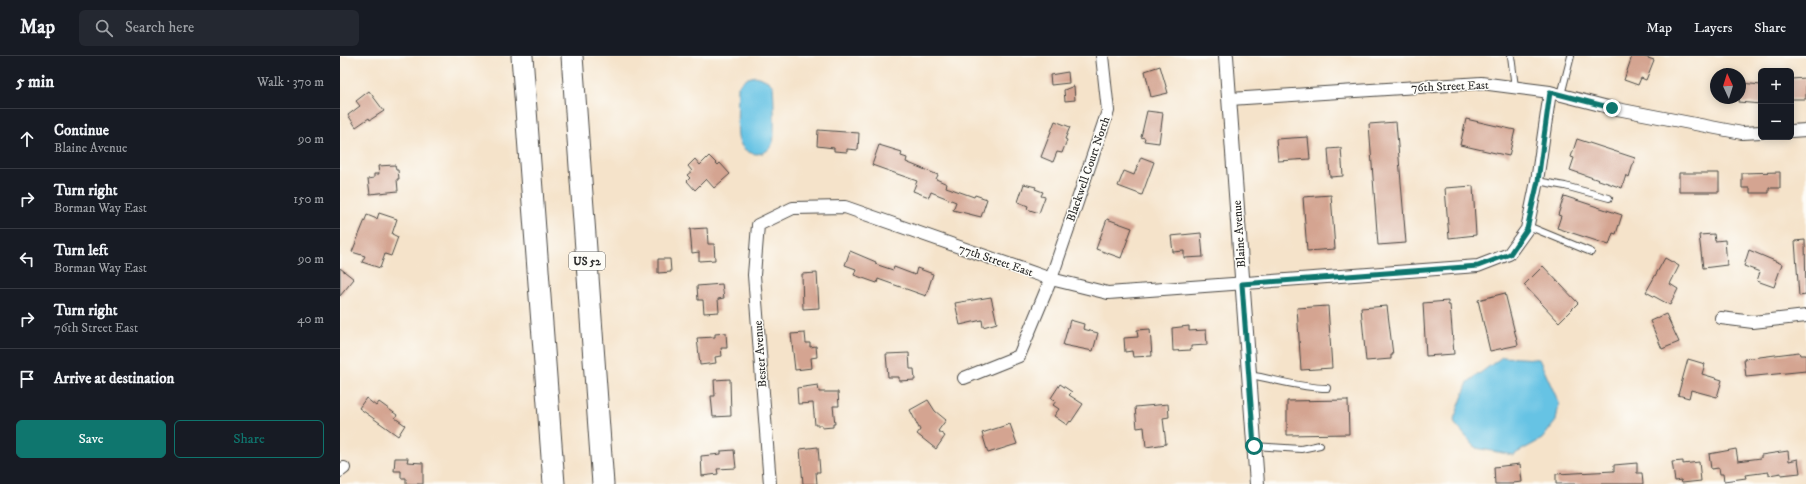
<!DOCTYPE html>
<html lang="en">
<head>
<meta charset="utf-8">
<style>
  :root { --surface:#171b24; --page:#242831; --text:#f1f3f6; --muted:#9ea1a6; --line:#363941; --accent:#0f766e }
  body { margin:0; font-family:"IM FELL DW Pica",serif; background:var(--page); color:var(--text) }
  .controls { position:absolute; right:12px; top:12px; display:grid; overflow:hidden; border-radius:6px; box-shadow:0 2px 10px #0003 }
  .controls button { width:36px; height:36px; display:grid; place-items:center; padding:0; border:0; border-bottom:1px solid var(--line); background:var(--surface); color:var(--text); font:20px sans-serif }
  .compass { position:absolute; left:1370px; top:12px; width:36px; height:36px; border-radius:50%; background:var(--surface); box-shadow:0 2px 10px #0003; rotate:356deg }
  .stop { position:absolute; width:12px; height:12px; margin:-9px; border:3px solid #0f766e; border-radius:50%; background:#fff }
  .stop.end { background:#0f766e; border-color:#fff; box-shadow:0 1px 4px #0008 }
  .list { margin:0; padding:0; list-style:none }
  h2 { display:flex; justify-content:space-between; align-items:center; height:52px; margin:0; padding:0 16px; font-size:17px }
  h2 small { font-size:13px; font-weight:400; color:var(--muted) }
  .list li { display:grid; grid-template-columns:26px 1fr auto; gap:12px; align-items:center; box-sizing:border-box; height:60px; padding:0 16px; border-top:1px solid var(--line) }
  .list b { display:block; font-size:15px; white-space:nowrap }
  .list p { margin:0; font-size:13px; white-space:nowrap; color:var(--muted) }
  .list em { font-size:13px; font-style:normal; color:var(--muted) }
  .actions { display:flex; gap:8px; padding:12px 16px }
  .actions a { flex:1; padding:9px 0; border:1px solid var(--accent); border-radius:6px; text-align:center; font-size:14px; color:var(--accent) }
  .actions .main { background:var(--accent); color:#fff }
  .icon { flex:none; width:22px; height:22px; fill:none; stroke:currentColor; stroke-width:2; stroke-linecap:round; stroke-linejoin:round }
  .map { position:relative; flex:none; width:1466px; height:428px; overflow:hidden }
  header { display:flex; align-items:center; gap:24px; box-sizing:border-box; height:56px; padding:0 20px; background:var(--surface); border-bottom:1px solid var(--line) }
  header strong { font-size:19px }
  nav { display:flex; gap:22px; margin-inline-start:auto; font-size:14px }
  .search { width:280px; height:36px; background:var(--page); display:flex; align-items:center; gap:10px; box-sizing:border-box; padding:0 14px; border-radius:6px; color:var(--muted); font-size:15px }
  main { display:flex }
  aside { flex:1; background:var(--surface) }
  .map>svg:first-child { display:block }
  .water { fill:#66c3e4; stroke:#487788 }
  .building { fill:#d4a491 }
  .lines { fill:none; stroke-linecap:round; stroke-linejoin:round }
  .service-casing { stroke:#494743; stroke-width:8 }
  .minor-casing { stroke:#494743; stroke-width:14 }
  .tertiary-casing { stroke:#494743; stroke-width:16 }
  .motorway-casing { stroke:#494743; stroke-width:23 }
  .service { stroke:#fff; stroke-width:6 }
  .minor { stroke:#fff; stroke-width:12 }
  .tertiary { stroke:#fff; stroke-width:14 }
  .motorway { stroke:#fff; stroke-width:21 }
  .route { stroke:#0f766e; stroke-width:5 }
  .labels { text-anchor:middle; stroke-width:3; stroke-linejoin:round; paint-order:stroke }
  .shield { fill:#fdfcf7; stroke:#6a6a68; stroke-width:1 }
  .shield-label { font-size:11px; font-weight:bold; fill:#2b2b2b }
  .street-label { font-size:12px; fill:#2b2b2b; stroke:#fdfcf7 }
</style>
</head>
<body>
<header>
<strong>Map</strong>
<div class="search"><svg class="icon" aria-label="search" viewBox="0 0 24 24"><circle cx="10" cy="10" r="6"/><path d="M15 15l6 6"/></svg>Search here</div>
<nav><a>Map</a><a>Layers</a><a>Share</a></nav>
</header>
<main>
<aside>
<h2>5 min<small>Walk · 370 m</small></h2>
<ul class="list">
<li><svg class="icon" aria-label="ahead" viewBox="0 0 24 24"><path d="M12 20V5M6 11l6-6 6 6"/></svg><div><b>Continue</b><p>Blaine Avenue</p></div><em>90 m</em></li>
<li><svg class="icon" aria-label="right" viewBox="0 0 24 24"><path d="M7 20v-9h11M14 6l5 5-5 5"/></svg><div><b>Turn right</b><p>Borman Way East</p></div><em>150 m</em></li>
<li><svg class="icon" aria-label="left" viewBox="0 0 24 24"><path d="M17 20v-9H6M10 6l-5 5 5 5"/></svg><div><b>Turn left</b><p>Borman Way East</p></div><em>90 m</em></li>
<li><svg class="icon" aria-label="right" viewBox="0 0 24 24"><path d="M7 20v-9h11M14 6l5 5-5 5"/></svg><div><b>Turn right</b><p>76th Street East</p></div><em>40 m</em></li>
<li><svg class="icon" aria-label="arrive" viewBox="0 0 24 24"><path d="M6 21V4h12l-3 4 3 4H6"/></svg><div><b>Arrive at destination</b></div></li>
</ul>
<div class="actions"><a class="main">Save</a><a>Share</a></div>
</aside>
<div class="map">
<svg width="1466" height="428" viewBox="0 0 1466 428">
  <rect width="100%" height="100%" fill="#fdfcf7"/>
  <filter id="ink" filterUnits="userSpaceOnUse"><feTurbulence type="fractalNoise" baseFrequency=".025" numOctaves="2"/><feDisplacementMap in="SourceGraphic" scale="8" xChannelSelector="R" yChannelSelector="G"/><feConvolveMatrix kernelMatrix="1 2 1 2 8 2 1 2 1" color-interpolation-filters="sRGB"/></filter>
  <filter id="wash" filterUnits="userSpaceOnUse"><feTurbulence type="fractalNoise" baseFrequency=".012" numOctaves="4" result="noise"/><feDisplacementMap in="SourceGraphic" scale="16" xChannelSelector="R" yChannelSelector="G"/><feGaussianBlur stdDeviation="0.9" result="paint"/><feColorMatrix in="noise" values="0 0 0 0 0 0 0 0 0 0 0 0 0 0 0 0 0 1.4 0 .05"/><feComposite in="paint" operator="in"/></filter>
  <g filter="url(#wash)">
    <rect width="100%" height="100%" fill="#f5e3ca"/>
    <path class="water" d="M415 20C421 22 430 24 433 31 434 34 435 83 433 86 427 103 405 101 399 85 396 79 398 40 398 30L405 23Z
      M1162 301 1199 303 1219 347 1216 365 1202 383 1173 399 1136 392 1115 368 1114 363 1128 326Z"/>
    <g id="blocks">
      <path class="building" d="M1292 0H1302L1314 4 1306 24 1301 22 1298 29 1284 24Z
        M820 10 828 37 811 41 805 15Z
        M728 16 729 27 711 29 710 19Z
        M1466 22V43H1451V23Z
        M1401 27 1421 29V48L1398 46Z
        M734 30 735 44 725 45 724 34Z
        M29 35 44 55 30 64 29 62 16 71 8 59 20 50 16 45Z
        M807 55 823 57 819 87 804 85 805 82 801 81Z
        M1126 63 1175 74 1169 100 1120 89Z
        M715 65 730 71 725 83 727 84 722 97 717 96 713 106 701 101Z
        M1056 66 1066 187 1038 189 1029 68Z
        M478 74 519 77 518 94 507 93V96L494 95V92L477 90Z
        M968 81 970 103 938 105 936 83Z
        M1237 83 1295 102 1289 121 1286 119 1282 132 1230 114 1234 102 1231 101Z
        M539 89 562 96 561 100 567 102 566 106 598 119 596 123 607 128 606 131 634 141 635 139 647 143 641 161 613 154 616 146 591 136 589 141 573 135 577 125 532 109Z
        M1001 92 1003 120 990 121 988 93Z
        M369 100 378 109 380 107 390 118 374 132 366 123 355 134 347 125 350 122 347 119 352 115 348 110 355 103 360 109Z
        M801 101 814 106 802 139 778 130 784 115 794 119Z
        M55 109 56 114H58L59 123H57L58 135 30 138 28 123 34 122V118H39L38 110Z
        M1440 116V132H1429V137H1410V132H1402V117Z
        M1339 117H1379V136H1339Z
        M684 128 696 131 695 133 703 136 701 140 705 141 699 157 687 153 688 150 678 146Z
        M1133 130 1136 179 1109 182 1105 132Z
        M991 139 995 193 967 195 963 141Z
        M1224 140 1282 159 1276 178 1273 177 1269 189 1217 172 1221 160 1218 159Z
        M39 157 57 163 52 178 58 181 51 200 45 198 40 212 22 206 25 200 12 196 27 159 37 163Z
        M767 163 792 172 781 202 756 193Z
        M367 172 368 188H374L375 204 359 205V196L352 197 350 173Z
        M861 177 863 201 844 202V195L833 196 831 180Z
        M1374 178 1375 185 1385 184 1387 209 1363 212 1359 179Z
        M1465 184 1466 239 1459 240 1455 185Z
        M1409 194 1442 208 1434 231 1417 225 1420 216 1404 210Z
        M510 195 536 206 535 208 553 214 554 211 575 219 577 212 593 218 586 240 538 223 537 227 514 219 516 213 505 209Z
        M1325 202 1339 210 1330 228 1338 233 1330 249 1306 236Z
        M318 203H330L331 216 318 217Z
        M1203 210 1238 247 1219 266 1184 229Z
        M0 212 14 223 0 240Z
        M477 217 479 252 463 253 462 218Z
        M382 228 384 242 378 243 379 256 364 257 363 244H358L357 230Z
        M1165 237 1178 289 1150 295 1138 244Z
        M651 241 657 267 643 271 642 264 620 269 615 247Z
        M1108 245V249H1110L1114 298 1086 300 1083 247Z
        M988 250 992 312 961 314 957 252Z
        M1047 250 1053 299H1051V303L1026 305 1021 252Z
        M1326 258 1339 286 1322 293 1310 265Z
        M730 264 744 268 743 273 758 277 753 295 723 289Z
        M849 270V275L866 274 867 289 851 290V294L833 295 832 272Z
        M810 273 812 300 793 301 792 295 785 296 784 282 798 281 797 274Z
        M386 277 387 292H381L382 300 375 301 376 307 360 309 357 282 375 281V278Z
        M465 277 466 287H470V291L476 290 477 301 471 302 472 312 455 314 451 278Z
        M1459 296 1460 299H1466V315L1406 321 1404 303Z
        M569 297 570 313H574L575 324 559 325V321H548L546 298Z
        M1348 303 1365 308 1362 318 1382 324 1377 341 1351 334 1349 342 1338 339Z
        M390 323 391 360 373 361 371 340H375L374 324Z
        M720 328 732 336 729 339 743 348 731 366 730 365 727 369 714 360 719 353 713 349 716 345 711 342Z
        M478 329 479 336H498L499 350H493L495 368H493V371L482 372V369H475L473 347 458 348 457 332Z
        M26 342 36 350 39 346 57 359 55 362 65 369 58 380 19 352Z
        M588 344 595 355 606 364 598 375 605 380 596 393 577 378 580 374 570 354Z
        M1008 344 1009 378 947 379V345Z
        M828 348 829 361 823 362 826 388 806 391 804 371 797 372 795 351Z
        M670 368 677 388 648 397 642 377Z
        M478 391 480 416H476L477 428H463L460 393Z
        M1396 393 1398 405 1421 402V399L1448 395 1449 405 1458 403 1460 417 1441 419V417L1429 419V416L1405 419 1406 422 1384 425 1383 418H1380L1379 412 1371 413 1369 398Z
        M394 394 396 412 377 413 378 418 362 420 361 400 381 398V395Z
        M55 402H68L67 406 83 407V428H66V422H61V415H54Z
        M1343 405V408L1359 406 1361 425 1342 427 1341 424 1335 425 1332 406Z
        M1297 407V417H1302L1303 428H1216V418L1274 415V409Z
        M1180 408 1182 426 1173 427V428H1155L1154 411Z"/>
    </g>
  </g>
  <g filter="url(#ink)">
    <use href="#blocks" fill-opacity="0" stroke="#494743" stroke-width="1"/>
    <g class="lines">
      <g class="service-casing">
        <path id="service" d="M1171 0 1175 31
          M1221 39 1231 0
          M1197 125 1225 130 1269 142
          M1188 170 1251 196
          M909 319C935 323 960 332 987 332
          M914 390 961 393 980 389"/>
      </g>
      <g class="minor-casing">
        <path id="minor" d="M890 43 1141 27 1210 36 1272 52 1402 77 1421 76
          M1451 75 1466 74
          M1381 262 1413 266 1466 260
          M624 322 679 300 711 223 768 55 762 0
          M0 415 4 412
          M430 428 414 219 418 169 453 152 505 151 711 223 768 237 1138 210 1169 198 1187 173 1197 125 1210 36"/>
      </g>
      <g class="tertiary-casing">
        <path id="tertiary" d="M886 0 917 428"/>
      </g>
      <g class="motorway-casing">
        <path id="motorway" d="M182 0 214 428
          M232 0 263 428"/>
      </g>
      <use href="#service" class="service"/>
      <use href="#minor" class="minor"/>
      <use href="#tertiary" class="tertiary"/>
      <use href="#motorway" class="motorway"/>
    </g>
  </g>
  <g class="lines" filter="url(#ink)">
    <path class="route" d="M914 390 902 228 1138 210 1170 198 1187 173 1198 125 1210 36 1272 52"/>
  </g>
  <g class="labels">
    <rect class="shield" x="229" y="196" width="36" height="18" rx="3"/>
    <g class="shield-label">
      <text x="247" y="209">US 52</text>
    </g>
    <g class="street-label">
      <text transform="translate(1110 30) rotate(-2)" y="4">76th Street East</text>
      <text transform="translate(748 113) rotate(-71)" y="4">Blackwell Court North</text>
      <text transform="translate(899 178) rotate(-94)" y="4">Blaine Avenue</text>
      <text transform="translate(656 204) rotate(19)" y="4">77th Street East</text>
      <text transform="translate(420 298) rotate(-94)" y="4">Bester Avenue</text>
    </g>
  </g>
</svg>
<div class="controls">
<button>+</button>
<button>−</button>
</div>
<svg class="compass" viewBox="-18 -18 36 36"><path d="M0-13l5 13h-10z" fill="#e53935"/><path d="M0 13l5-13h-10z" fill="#9ea1a6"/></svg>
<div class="stop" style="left:914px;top:390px"></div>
<div class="stop end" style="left:1272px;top:52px"></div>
</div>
</main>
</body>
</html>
